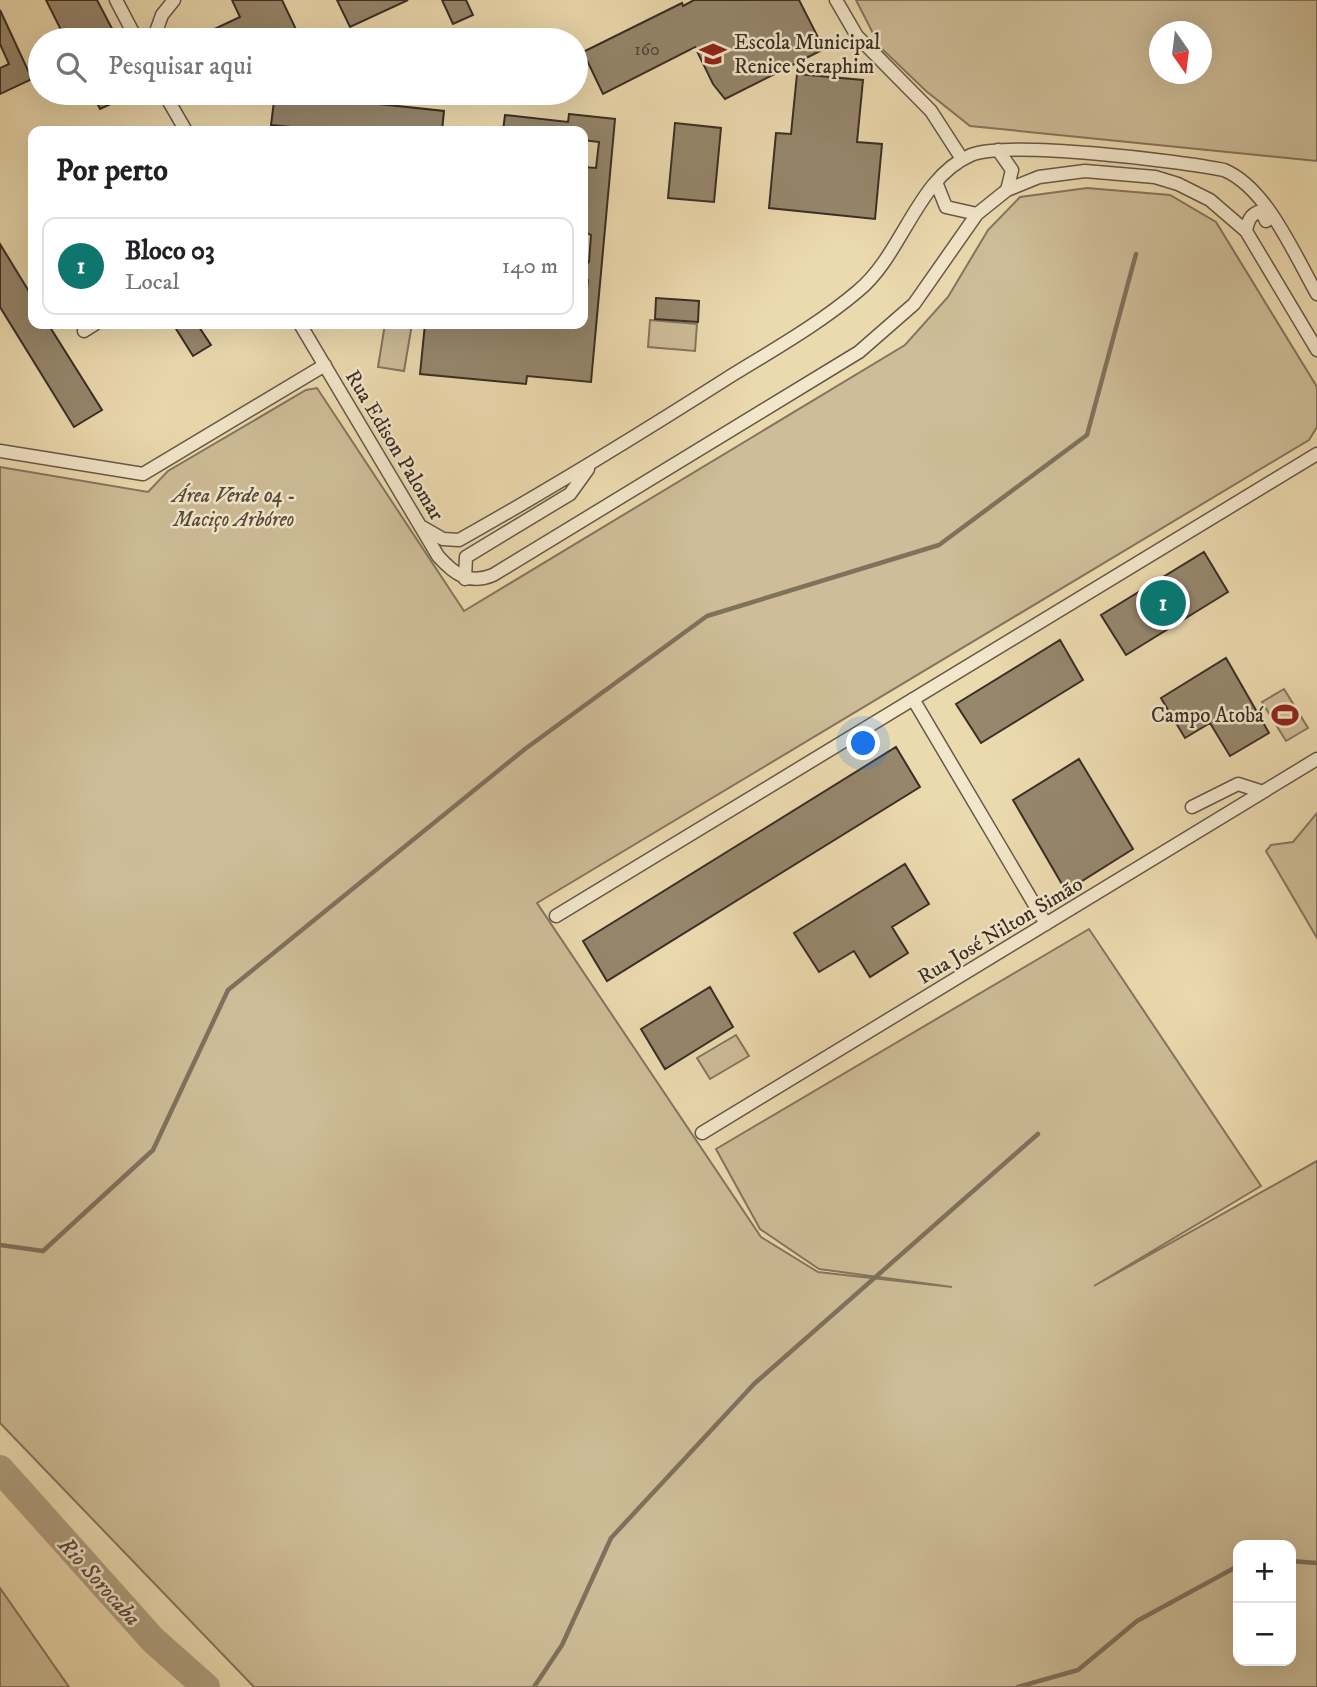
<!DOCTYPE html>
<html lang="pt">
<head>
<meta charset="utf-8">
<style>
  :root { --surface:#fff; --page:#f6f6f6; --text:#202124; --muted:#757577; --line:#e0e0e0; --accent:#0f766e }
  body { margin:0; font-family:"IM FELL DW Pica",serif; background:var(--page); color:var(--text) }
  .controls { position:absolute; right:21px; bottom:21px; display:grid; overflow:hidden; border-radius:14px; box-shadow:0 7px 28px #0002 }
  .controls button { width:63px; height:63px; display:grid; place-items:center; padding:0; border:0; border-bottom:2px solid var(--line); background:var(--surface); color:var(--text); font:35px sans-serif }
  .compass { position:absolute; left:1149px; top:21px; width:63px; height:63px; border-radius:50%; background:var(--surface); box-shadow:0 7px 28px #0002; rotate:166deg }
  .you { position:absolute; left:864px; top:744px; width:24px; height:24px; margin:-18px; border:5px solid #fff; border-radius:50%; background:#1a73e8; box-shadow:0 0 0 10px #1a73e833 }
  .badge { display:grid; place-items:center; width:46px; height:46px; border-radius:50%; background:var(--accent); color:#fff; font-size:23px; font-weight:700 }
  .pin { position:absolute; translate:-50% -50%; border:4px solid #fff; box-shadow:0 2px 7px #0006 }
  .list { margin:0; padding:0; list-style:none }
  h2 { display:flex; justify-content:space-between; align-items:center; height:91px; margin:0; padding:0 28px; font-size:30px }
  h2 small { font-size:23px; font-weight:400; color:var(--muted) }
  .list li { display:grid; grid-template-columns:46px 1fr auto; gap:21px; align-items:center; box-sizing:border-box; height:98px; margin:0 14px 14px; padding:0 14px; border:2px solid var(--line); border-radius:14px }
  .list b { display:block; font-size:26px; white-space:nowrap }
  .list p { margin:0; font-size:23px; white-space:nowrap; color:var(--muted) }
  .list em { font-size:23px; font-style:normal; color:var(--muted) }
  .icon { flex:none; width:38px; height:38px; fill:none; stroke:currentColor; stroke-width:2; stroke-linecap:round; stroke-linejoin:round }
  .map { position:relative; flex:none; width:1317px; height:1687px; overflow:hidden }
  .search { position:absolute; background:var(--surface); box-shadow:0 7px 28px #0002; left:28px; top:28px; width:560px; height:77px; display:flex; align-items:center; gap:18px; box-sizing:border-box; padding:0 24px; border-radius:38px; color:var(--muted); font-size:26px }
  .panel { position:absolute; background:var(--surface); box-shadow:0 7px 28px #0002; left:28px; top:126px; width:560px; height:203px; border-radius:14px }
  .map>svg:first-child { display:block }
  .green { fill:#cebd98; stroke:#84755e; stroke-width:2; fill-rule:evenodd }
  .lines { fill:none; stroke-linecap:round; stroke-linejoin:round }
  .stream { stroke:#80715c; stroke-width:4.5 }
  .river { stroke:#af9f80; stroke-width:28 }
  .building { fill:#96876d; stroke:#392d25; stroke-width:2 }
  .minor-casing { stroke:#665848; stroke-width:15 }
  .minor { stroke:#f3e7cb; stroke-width:12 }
  .labels { text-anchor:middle; stroke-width:5; stroke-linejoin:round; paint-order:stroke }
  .number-label { font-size:18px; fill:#504437 }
  .poi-label { font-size:21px; fill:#392d25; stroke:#f3e7cb; text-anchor:start }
  .street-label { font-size:21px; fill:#392d25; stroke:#f3e7cb }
  .park-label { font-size:21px; font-style:italic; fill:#574a3c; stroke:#f3e7cb }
  .water-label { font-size:23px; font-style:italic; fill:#564a3c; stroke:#f3e7cb }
</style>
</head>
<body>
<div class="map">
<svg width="1317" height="1687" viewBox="0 0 1317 1687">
  <rect width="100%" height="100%" fill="#ecdaaf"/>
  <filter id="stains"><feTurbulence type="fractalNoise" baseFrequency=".00286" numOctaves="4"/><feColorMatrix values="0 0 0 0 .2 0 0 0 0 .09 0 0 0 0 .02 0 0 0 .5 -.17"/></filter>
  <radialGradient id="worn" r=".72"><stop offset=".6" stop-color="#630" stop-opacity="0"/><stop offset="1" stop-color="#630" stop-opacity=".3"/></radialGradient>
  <path class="green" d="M856 0H1317V161L970 126 926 91 880 47ZM1160 32H1202V74H1160Z
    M1087 188 1170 195 1216 222 1317 387V427L1309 440 537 903 761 1237 818 1272 952 1287 819 1269 760 1229 716 1149 1089 929 1261 1186 1094 1286 1317 1161V1687H254L0 1423V467L148 492 168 471 306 390 317 388 464 611 905 345 948 297 988 230 1020 197ZM1238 1545H1291V1661H1238Z
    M650 320 697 324 695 351 648 347Z
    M385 324H412L404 371 378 367Z
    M1284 689 1308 728 1286 741 1262 702Z
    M1317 813V938L1266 851 1271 845 1293 842Z
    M736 1035 749 1056 710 1079 697 1058Z
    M0 1588 69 1687H0Z"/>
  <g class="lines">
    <path class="stream" d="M0 1245 43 1251 153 1150 228 990 525 749 707 616 939 545 1087 435 1136 254
      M1291 1561 1317 1563
      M534 1687 562 1645 611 1538 754 1384 1038 1134
      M1018 1687 1078 1670 1137 1621 1238 1566"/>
    <path class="river" d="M0 1469 153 1640 206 1687"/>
  </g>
  <path class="building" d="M46 0H97L118 40H66Z
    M232 0H282L301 40H191L240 17Z
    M337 0H408L350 27Z
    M442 0H466L473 15 453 24Z
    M694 0H799L824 49 725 99 713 84 695 47 603 94 583 52 682 3 683 6Z
    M0 10 32 79 0 94V68L9 64 0 44Z
    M797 74 863 80 857 142 882 144 875 219 769 208 776 133 791 134Z
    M92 93H135L100 109Z
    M275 93 444 111 442 131H331L271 125Z
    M569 114 615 119 591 382 527 376 526 384 420 374 425 324H583L588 280 583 279V265L589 262 591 235 583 231V167L596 168 599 142 583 140V131H503L505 115 568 122Z
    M675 123 721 128 714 202 668 198Z
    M0 244 33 298V324H48L102 410 74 427 0 307Z
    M656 298 699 301 698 322 655 319Z
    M173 324H197L211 345 193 356Z
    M1204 552 1228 592 1126 655 1101 615Z
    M1060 640 1083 680 981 743 956 704Z
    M1226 658 1269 733 1230 756 1210 723 1185 738 1161 698Z
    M896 747 920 787 607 981 583 941Z
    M1079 759 1133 849 1066 891 1013 800Z
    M905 864 929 904 892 927 908 953 870 977 854 951 819 972 794 933Z
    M710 987 733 1027 665 1069 641 1029Z"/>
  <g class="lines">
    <g class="minor-casing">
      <path id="minor" d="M116 0 137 40
        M836 0 857 36 931 111 962 159
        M153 40 162 15 174 0
        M164 93 186 131
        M998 150 1012 170 1007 190
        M936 182 946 207 977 214
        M1246 231C1248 221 1250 214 1261 211L1266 221
        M300 324 438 556C454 574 469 585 493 575L859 352 914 304 977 214 1007 190 1039 177 1085 171 1155 177 1178 184 1210 200 1246 231 1317 350
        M84 331 95 324
        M0 451 143 474 325 365
        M422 527 443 539 459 540C550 489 638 435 726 379 771 351 818 325 858 291 903 254 917 178 971 155 1009 140 1179 161 1224 170 1267 188 1294 254 1317 294
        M465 579 466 557 570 494 588 469
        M913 699 1046 924
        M1192 807 1238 784 1263 792
        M556 916 1317 454
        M702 1133 1317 759"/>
    </g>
    <use href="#minor" class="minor"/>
  </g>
  <defs>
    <g id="school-bare" transform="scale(2.1)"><path d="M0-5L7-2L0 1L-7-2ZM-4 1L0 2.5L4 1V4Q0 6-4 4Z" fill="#8f2418" stroke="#f3e7cb" stroke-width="2.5" paint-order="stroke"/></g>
    <g id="stadium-bare" transform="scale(2.1)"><path d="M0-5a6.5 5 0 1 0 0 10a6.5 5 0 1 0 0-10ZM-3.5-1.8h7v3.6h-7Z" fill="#8f2418" stroke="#f3e7cb" stroke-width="2.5" paint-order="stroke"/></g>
  </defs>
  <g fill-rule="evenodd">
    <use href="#school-bare" x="713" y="54"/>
    <use href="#stadium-bare" x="1285" y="715"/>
  </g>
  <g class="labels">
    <g class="number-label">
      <text x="647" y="55">160</text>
    </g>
    <g class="poi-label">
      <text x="734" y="49">Escola Municipal<tspan x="734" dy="24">Renice Seraphim</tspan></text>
      <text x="1264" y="722" text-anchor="end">Campo Atobá</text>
    </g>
    <g class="street-label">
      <text transform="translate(395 445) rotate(59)" y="7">Rua Edison Palomar</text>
      <text transform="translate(1000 930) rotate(-31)" y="7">Rua José Nilton Simão</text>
    </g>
    <g class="park-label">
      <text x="234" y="502">Área Verde 04 -<tspan x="234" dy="24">Maciço Arbóreo</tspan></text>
    </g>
    <g class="water-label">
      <text transform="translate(100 1581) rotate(48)" y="8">Rio Sorocaba</text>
    </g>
  </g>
  <rect width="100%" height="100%" filter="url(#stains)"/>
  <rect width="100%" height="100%" fill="url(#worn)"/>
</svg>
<div class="controls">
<button>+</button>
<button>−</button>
</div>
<svg class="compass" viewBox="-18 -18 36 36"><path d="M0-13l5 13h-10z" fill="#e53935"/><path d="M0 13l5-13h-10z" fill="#757577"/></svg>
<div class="you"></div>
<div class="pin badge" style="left:1163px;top:603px">1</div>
<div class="search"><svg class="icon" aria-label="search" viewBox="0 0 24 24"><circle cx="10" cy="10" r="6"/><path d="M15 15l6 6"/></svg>Pesquisar aqui</div>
<section class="panel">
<h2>Por perto<small></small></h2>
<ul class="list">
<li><span class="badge">1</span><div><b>Bloco 03</b><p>Local</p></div><em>140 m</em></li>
</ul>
</section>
</div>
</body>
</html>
